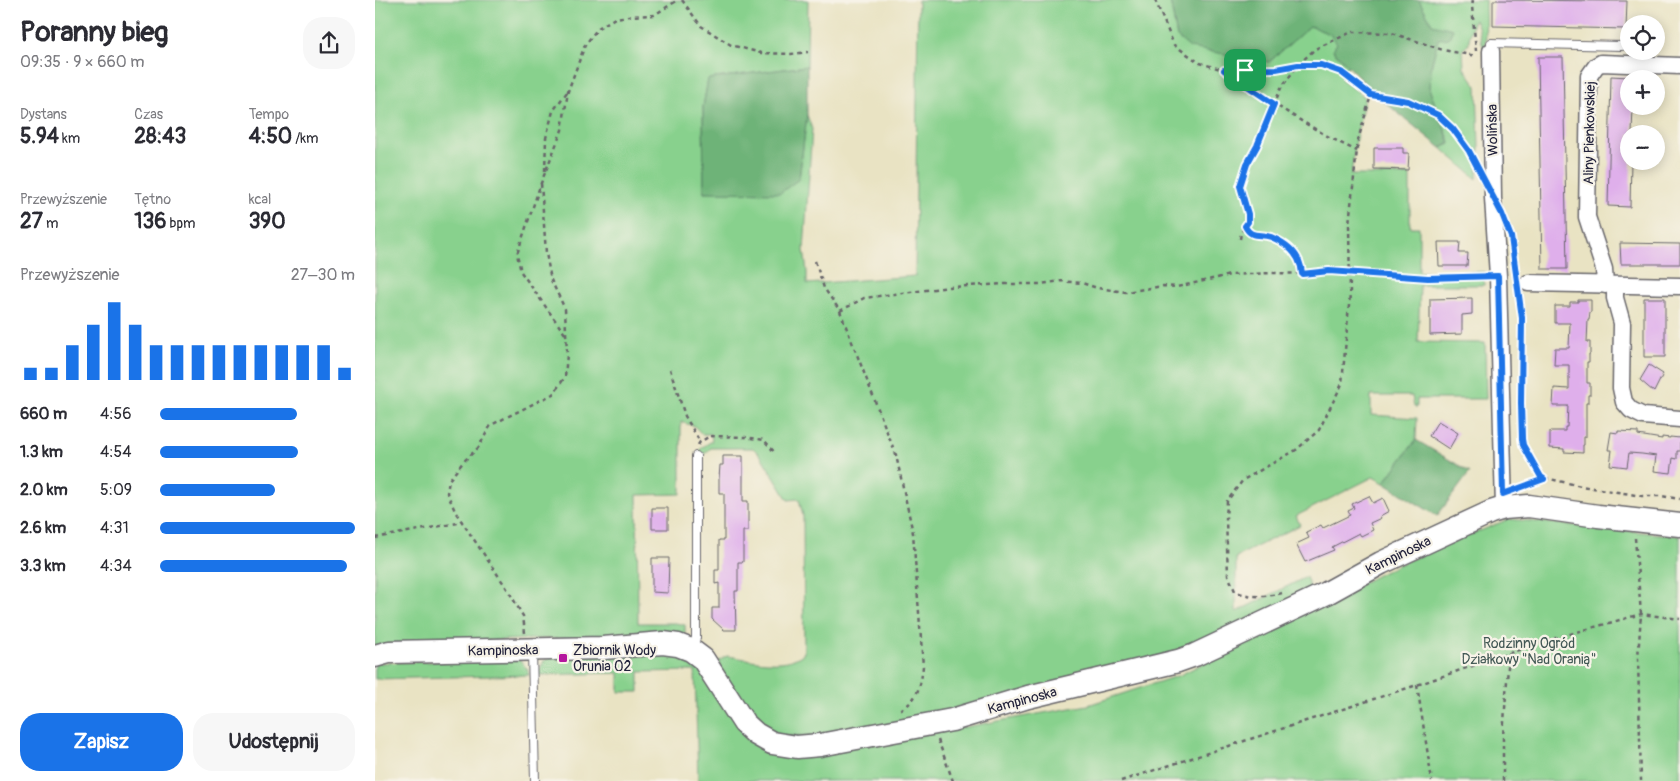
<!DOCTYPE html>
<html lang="pl">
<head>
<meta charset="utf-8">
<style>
  :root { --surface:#fff; --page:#f7f7f7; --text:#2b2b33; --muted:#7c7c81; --accent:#1a73e8 }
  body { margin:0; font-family:Pangolin,sans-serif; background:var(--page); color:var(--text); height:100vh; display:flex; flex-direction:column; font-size:19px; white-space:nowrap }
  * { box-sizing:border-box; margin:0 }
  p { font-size:16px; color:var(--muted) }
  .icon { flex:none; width:28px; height:28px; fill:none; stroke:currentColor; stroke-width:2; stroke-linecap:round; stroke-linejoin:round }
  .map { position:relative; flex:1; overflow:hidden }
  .details { display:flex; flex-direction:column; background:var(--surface); width:375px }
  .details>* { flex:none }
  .controls { position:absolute; left:1245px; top:15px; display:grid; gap:10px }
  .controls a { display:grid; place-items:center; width:45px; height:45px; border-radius:50%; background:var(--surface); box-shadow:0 2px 12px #0003; font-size:25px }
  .pin { position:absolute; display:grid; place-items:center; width:42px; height:42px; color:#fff; margin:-21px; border-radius:10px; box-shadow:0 2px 8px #0006 }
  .round { display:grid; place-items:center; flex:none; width:52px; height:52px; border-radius:20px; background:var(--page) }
  .headline { display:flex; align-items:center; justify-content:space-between; height:85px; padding:0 20px }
  h1 { font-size:28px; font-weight:700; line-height:38px }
  .metrics { display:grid; grid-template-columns:repeat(3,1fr); gap:8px; height:85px; padding:5px 20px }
  .metrics div { display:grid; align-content:center }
  .metrics b { font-size:21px; font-weight:700 }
  .metrics small { font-size:14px; font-weight:400 }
  .metrics p { font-size:14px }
  .chart { height:140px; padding:10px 20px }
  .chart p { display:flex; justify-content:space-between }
  .chart svg { width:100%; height:90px; margin-top:5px; stroke:var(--accent); stroke-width:6 }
  .primary-button { display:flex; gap:10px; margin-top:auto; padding:10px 20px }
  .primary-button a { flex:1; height:58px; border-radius:20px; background:var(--accent); color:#fff; font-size:20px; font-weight:700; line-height:58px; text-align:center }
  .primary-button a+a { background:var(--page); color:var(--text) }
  ul { padding:0 20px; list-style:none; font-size:16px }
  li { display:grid; grid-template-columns:80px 60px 1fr; align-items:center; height:38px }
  li i { height:12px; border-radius:6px; background:var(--accent) }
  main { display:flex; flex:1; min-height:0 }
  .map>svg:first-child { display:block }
  .green { fill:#88d18d; stroke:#557a64 }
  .forest { fill:#6eb378; stroke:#486a5a }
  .building { fill:#dfafeb }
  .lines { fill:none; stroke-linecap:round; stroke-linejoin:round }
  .lane-casing { stroke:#68666b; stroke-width:10 }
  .street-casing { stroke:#68666b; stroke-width:19 }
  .secondary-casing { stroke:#68666b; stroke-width:25 }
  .path { stroke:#68666b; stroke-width:2.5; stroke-dasharray:4 4; stroke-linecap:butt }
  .lane { stroke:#fff; stroke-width:8 }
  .street { stroke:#fff; stroke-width:16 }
  .secondary { stroke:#fff; stroke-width:22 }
  .route-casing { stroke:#fff; stroke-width:10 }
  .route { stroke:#1a73e8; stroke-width:6 }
  .poi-dot { fill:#b5179e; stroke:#f7f3e8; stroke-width:2 }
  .labels { text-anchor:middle; stroke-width:4.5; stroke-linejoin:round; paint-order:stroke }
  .street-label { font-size:14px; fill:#22223b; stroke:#f7f3e8 }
  .park-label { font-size:14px; fill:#415754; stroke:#f7f3e8 }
  .poi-label { font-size:14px; fill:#22223b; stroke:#f7f3e8; text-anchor:start }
</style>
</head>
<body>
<main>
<section class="details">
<div class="headline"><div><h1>Poranny bieg</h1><p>09:35 · 9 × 660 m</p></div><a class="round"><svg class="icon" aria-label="share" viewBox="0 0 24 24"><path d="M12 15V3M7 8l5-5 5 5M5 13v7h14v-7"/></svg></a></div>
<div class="metrics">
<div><p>Dystans</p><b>5.94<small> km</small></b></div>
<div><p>Czas</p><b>28:43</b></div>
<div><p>Tempo</p><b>4:50<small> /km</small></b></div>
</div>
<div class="metrics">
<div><p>Przewyższenie</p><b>27<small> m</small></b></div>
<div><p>Tętno</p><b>136<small> bpm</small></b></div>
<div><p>kcal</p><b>390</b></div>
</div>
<div class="chart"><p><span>Przewyższenie</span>27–30 m</p>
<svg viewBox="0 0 160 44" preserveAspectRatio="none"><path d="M5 44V38M15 44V38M25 44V27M35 44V17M45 44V6M55 44V17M65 44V27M75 44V27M85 44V27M95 44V27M105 44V27M115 44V27M125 44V27M135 44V27M145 44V27M155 44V38"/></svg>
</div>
<ul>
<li><b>660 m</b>4:56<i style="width:70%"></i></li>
<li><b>1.3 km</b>4:54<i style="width:71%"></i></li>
<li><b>2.0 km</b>5:09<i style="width:59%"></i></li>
<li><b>2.6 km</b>4:31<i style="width:100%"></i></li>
<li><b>3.3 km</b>4:34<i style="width:96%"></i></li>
</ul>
<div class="primary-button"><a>Zapisz</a><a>Udostępnij</a></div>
</section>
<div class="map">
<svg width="1305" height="781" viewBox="0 0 1305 781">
  <rect width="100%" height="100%" fill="#f7f3e8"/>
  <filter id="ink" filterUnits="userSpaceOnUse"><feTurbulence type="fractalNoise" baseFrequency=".02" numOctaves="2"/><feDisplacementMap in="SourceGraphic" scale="10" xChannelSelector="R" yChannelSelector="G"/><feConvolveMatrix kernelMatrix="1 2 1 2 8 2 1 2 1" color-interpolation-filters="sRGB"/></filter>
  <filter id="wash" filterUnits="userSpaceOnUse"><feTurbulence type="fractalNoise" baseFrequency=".0096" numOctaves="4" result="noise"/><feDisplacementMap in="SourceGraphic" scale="20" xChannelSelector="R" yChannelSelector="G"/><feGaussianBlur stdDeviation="1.12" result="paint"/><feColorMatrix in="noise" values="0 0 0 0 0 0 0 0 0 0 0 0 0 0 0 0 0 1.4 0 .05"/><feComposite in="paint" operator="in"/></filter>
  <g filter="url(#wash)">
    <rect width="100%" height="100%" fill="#e9e3c3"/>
    <path class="green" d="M0,0h433l-1,66 -99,13 -5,28 1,85 95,-13 8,-64 5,14 -8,121 3,22v12l108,-8 3,-276h252l7,37 92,25 41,-36 20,8 8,9 -5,8 15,14 -7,14 24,18 -8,36 -6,42h59v52h9v45h65v13h-64l-2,57 67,1 1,56h-69v8h-3l-2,-11h-41v19l46,3 -1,22 -32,43 -11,-6 -77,39 4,9 -64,32v55l70,-35 5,13 -133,61 -236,62 -82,17 -70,8 -24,-8 -13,-10 -33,-52 -1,-7 8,-5c23,3 58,14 77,-3l-1,-137 -4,-17 -11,1 -27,-44 -8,-8h-42l-9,8 -3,-4 2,-4 11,-7 -1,-7h-9l-8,-8 -13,-4v72l-44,1 1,128h38l9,2v8l-4,2 -285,8 -21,3z
      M1044,0h66l1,51c-7,-10 -5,-21 -11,-31l-2,2 -5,22 -5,6 1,18 13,18 2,61 -2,32 -36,-31 9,-4 -3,-10 -6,-13 -11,-30 1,-24 7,-28 -6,-15z
      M1134,519l171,17v245h-982l-3,-110 -56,1v20h-20v-19l-82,2 7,-14 7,-5 106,-7 33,7 59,80 177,-2 162,-29 92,-30 220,-111z
      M145,660l8,10 1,5 -154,4v-16z"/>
    <path class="forest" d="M795,0h249l13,24 21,5 -4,9 -11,1 -7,28 -1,24 20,52 -9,5 -65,-53 -43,-45 4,-7 -7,-9 -20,-8 -41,36 -79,-14 -13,-11z
      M432,66v49l-8,64 -19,14 -76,-1 -1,-85 5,-28z
      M1041,440l54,32 -33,44 -53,-33z"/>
    <g id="blocks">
      <path class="building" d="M1118,0l134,1 -1,28 -133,-3z
        M1163,57h25l4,212h-25z
        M1236,76l18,1v29h4l-1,28h-3v27h2l-1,46 -22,-1z
        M999,148h29v5h6l-1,17 -34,-1z
        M1063,242h22l-1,11h9l-1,13h-28z
        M1245,243l60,1v20h-59z
        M1097,298v16l-10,1v19l-32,1v-36z
        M1269,298h21v59h-21z
        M1203,300h13v12h-1l-1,8h-1l-1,22h3v12h-1v8h-2v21h3v12h-2v8h-2v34h-2v8h-1v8l-19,-1v-3l-14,-1v-17h15v-4h2l1,-21h-15l1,-18 15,1v-24h-15l1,-17h14l1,-25h-15v-17h15v-4h8z
        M1274,365l14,9 -9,18 -14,-12z
        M1063,421l20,12 -9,16 -20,-13z
        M1243,431l20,1v3l24,4v-2l8,1v-1l10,1v13h-3v8l-4,-1 -2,15 -17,-2 2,-15 -14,-2 -13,-1 -2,14 -17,-2 2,-15h-4l3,-18 7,1z
        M348,456h20v45h5v30h-5v31h-5v29h-3l1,39h-12l-12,-11v-11h7v-25l-4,1v-14h4v-30h5v-47h-5v-14l1,-14h3z
        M994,496l4,7 10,-5 6,13 -9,5 1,2 -11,5 3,7 -12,6 -2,-3 -27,14 2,3 -29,12 -9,-18 13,-6 -3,-6 15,-7 2,3 27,-13 -2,-4 6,-3 -2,-4z
        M277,508h16v21h-16z
        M277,558h17l-1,35 -16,-1z"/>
    </g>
  </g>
  <g filter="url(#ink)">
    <use href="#blocks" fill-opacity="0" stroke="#68666b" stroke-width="1"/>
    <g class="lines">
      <g class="lane-casing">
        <path id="lane" d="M1116,51v-8l131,3
          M317,648l4,-10v-182
          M157,651l3,130"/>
      </g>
      <g class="street-casing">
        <path id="street" d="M1116,51l2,147 5,78 6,232
          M1153,283l152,3
          M1230,285l-1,-16 -17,-52 2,-141 7,-10 5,-3 79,3
          M1240,285v13l7,25 -1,65 3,14 7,8 12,6 37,3"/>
      </g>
      <g class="secondary-casing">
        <path id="secondary" d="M0,656l14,-4 214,-4 60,-5 15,2 13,5 12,9 41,64 12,11 16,9 25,4 23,-2 132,-25 76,-23 150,-36 17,-6 132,-62 54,-30 110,-51 13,-4 25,-2 69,10 82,9"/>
      </g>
      <path class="path" d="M307,0l19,26 30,19 30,8 30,1 17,-2
        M780,0l19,45 26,18 24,7 52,-1 22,-4h23l20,7 30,23 37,6 30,14 15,14 16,22 8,16
        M1098,0l-1,6 4,45
        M850,71c43,29 85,58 132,80
        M170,171l1,-33 7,-27 14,-19
        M870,226l5,8c7,2 14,1 20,3 17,6 31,19 32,37
        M865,239l1,-6 8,-14 -9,-33 7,-22 10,-18 24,-58 17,-23 17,-16 37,-17 40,1 51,17 33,6
        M1137,247l5,27
        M440,261l9,27 16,23 56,144 17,78 10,133c-2,20 -6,37 -26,45
        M1144,294l3,24 -1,85 1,36 1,6 18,32 40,9 61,10h19l19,3
        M465,311l24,-13 85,-11 57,-3h35l20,-3 21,2 15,5 29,4 37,-6 14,1 53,-12 42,-2 38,1 19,-3 99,7 57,-1
        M190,334l-44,-62 -4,-18 24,-71 21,-53 6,-39 17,-46 13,-17 17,-10 14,-2 25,-1 24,-15
        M295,369l15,47 15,26
        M323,445l2,-3 10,-6 35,1 19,3 12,14
        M1147,488l22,-9
        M0,538l88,-16
        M1260,538l6,76 -3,44 3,123
        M907,593c-16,4 -32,5 -47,-2l-7,-16 -2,-56 1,-18 16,-21 53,-30 23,-20 23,-46 8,-90 -1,-70 9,-84 13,-45
        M150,633l-2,-17 -15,-26 -52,-77 -9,-20 2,-13 15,-19 14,-13 13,-23 62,-31 12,-17 2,-23 -2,-45 -14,-29 -5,-27 -5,-70
        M1042,685l15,96
        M563,740l15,41
        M746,781l296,-96 128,-44 96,-27 39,5
        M1128,781v-45l6,-83"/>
      <use href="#lane" class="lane"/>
      <use href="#street" class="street"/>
      <use href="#secondary" class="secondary"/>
    </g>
  </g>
  <g class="lines" filter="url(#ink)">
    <g class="route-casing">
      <path id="route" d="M923,65h23l20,7 30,23 37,6 30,14 15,14 16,22 33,63 9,23 11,81 -1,85 1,36 1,6 18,32 3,2 -41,15 -5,-218 -70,2 -99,-7 -27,3c-1,-18 -14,-30 -31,-37 -11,-4 -20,2 -26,-11l3,-4v-8l-8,-28 7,-22 10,-18 17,-42 -50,-34 52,-1z"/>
    </g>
    <use href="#route" class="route"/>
  </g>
  <rect class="poi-dot" x="183" y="653" width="10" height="10" rx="2.5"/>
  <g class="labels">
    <g class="street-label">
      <text transform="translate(1117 130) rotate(-91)" y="5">Wolińska</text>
      <text transform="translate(1214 133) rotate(-89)" y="5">Aliny Pienkowskiej</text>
      <text transform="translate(1023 555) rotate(-26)" y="5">Kampinoska</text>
      <text transform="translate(128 650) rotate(-1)" y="5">Kampinoska</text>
      <text transform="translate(647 700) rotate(-15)" y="5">Kampinoska</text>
    </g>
    <g class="park-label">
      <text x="1154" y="648">Rodzinny Ogród<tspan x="1154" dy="16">Działkowy "Nad Oranią"</tspan></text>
    </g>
    <g class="poi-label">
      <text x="198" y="655">Zbiornik Wody<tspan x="198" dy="16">Orunia 02</tspan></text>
    </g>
  </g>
</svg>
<div class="controls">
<a><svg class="icon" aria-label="locate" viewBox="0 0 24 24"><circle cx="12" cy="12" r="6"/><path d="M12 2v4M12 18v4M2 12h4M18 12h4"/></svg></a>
<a>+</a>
<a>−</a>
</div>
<div class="pin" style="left:870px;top:70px;background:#1e9e55"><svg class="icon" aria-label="arrive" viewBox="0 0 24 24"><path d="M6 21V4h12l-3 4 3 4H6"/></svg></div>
</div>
</main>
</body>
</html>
